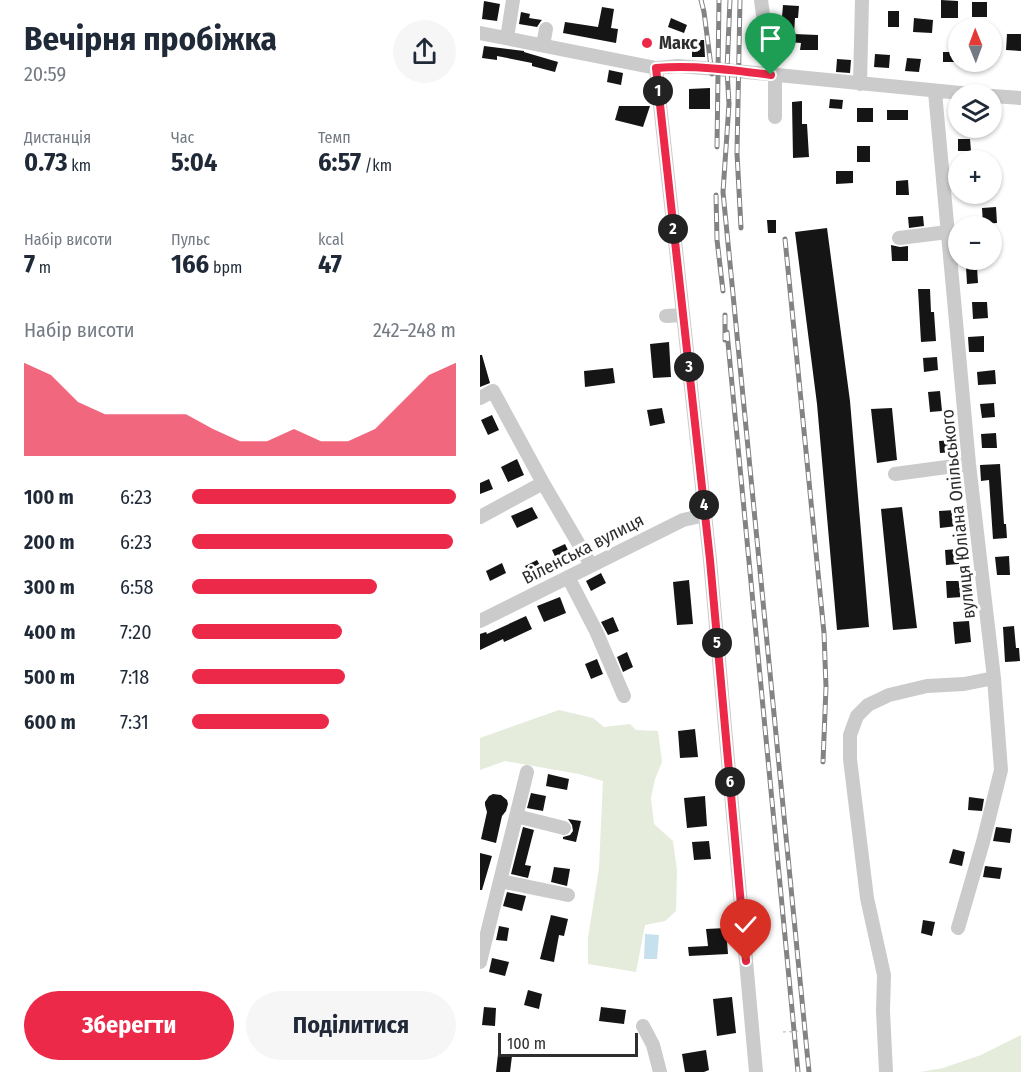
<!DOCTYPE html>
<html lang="uk">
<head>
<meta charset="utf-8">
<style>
  :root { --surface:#fff; --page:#f6f6f7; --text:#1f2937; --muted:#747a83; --accent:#ec2948 }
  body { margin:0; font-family:"Fira Sans Condensed",sans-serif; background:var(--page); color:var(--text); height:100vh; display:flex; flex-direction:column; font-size:22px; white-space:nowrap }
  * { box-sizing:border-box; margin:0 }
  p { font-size:20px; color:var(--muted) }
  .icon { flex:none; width:33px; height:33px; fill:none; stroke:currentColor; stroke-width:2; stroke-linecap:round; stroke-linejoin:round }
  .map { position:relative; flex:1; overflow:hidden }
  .sheet { display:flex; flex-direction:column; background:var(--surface); width:480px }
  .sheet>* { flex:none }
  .needle { width:39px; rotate:359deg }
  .controls { position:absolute; left:468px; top:18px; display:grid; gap:12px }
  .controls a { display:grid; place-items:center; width:54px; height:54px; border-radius:50%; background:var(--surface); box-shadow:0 2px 4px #0004; font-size:30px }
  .scale { position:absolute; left:18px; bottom:15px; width:140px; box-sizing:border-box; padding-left:6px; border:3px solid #2e2e2e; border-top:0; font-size:16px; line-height:21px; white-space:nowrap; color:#2e2e2e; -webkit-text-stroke:4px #fff; paint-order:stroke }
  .pin { position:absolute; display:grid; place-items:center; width:51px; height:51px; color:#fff; margin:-62px -26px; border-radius:50% 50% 50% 0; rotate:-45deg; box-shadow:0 0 6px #0007 }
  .pin .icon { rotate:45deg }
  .km { position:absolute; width:30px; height:30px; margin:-15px; border-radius:50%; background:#222; color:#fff; font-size:16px; line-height:30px; text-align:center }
  .round { display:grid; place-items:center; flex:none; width:63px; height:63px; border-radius:32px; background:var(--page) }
  .head { display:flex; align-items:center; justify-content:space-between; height:102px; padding:0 24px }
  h1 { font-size:33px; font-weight:700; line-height:45px }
  .figures { display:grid; grid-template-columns:repeat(3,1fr); gap:9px; height:102px; padding:6px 24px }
  .figures div { display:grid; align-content:center }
  .figures b { font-size:26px; font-weight:700 }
  .figures small { font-size:16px; font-weight:400 }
  .figures p { font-size:16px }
  .chart { height:168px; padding:12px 24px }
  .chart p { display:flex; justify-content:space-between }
  .chart svg { width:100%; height:108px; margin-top:6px; fill:var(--accent); opacity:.7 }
  .button { display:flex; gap:12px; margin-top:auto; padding:12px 24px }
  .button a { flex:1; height:69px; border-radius:36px; background:var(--accent); color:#fff; font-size:24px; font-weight:700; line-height:69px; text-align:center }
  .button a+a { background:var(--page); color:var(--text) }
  ul { padding:0 24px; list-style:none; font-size:20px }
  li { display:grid; grid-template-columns:96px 72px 1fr; align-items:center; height:45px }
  li i { height:15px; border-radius:8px; background:var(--accent) }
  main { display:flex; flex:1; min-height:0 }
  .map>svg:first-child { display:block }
  .green { fill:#e5ecdb }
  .water { fill:#c6e1ed }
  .building { fill:#151515 }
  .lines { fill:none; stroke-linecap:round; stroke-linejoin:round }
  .path { stroke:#cbcbcb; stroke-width:1.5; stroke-dasharray:3 3; stroke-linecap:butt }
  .minor { stroke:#cbcbcb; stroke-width:14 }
  .rail-casing { stroke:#838383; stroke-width:5 }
  .rail { stroke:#fff; stroke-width:3; stroke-dasharray:9; stroke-linecap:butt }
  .route-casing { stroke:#fff; stroke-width:12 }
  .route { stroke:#ec2948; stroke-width:8 }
  .poi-dot { fill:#ec2948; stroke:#fff; stroke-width:2 }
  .labels { text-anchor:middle; stroke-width:6; stroke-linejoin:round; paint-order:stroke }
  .poi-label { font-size:18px; font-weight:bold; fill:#2e2e2e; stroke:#fff; text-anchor:start }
  .street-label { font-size:18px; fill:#2e2e2e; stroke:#fff }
</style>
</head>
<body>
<main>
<section class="sheet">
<div class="head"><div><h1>Вечірня пробіжка</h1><p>20:59</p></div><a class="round"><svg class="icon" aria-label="share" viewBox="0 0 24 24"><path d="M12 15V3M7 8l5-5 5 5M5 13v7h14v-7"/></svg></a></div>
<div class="figures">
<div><p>Дистанція</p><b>0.73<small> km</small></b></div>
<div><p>Час</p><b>5:04</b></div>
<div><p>Темп</p><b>6:57<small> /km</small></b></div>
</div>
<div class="figures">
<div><p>Набір висоти</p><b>7<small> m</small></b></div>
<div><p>Пульс</p><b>166<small> bpm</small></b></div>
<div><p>kcal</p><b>47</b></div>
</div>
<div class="chart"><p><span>Набір висоти</span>242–248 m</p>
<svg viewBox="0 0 160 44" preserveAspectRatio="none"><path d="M0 44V6L10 11L20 22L30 27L40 27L50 27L60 27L70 33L80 38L90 38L100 33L110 38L120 38L130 33L140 22L150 11L160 6V44z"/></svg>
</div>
<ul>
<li><b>100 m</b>6:23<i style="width:100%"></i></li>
<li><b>200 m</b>6:23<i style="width:99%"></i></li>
<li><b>300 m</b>6:58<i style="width:70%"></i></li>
<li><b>400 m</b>7:20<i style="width:57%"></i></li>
<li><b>500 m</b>7:18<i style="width:58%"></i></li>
<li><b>600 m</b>7:31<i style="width:52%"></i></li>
</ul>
<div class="button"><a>Зберегти</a><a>Поділитися</a></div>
</section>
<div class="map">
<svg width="541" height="1072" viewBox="0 0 541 1072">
  <rect width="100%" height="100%" fill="#fff"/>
  <path class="green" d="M79,710l34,8 11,9 26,-3 6,6 22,1 4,31 -7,17 -4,19 3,26 19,17 4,29 -1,41 -11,10 -20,4 -9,47 -48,-8v-26l11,-70 4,-87 -24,-7 -74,-13 -25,9v-32z
    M541,1035v37h-101l23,-4 38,-13z"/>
  <path class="water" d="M165,934l14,1 -2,24h-13z"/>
  <path class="building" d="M461,0l17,1v17h-17z
    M4,1l16,3 -3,17 -15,-2z
    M492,2h15v15h-15z
    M303,5l16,1 -1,12h-3l-1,16 24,1v15h-18l1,-7 -25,-2 1,-13 4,1z
    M122,7l12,2 -3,19 7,1 -2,14 -53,-10 2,-11 33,5z
    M408,11h11v16h-11z
    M41,12l9,2 -1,4 13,2 -1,1 -4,6 -18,-3z
    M191,18l16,7 -3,8 -16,-6z
    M434,18l19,2 -1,13 -19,-1z
    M527,34h14v17l-15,-1z
    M212,40h12l1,17h-13z
    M4,46l40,5v1l34,10 -3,10 -23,-6v-3l-35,-7v4l-15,-2z
    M463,52h14v10h-14z
    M395,54l15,1 -1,13 -15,-1z
    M427,58l14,1 -2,13 -14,-1z
    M357,59l14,1 -1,13 -14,-1z
    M129,70l14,3 -2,12 -14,-3z
    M230,88v21h-21v-20z
    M350,99l13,1 -1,9 -13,-1z
    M322,101v23h5l2,33 -16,1 -1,-56z
    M139,106h31l-7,21 -28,-7z
    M377,108h16v14h-16z
    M407,110h21v10h-21z
    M478,139h12l1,12h-13z
    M377,146h13v16h-13z
    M356,171h17v12l-17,1z
    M428,180l1,15h-13v-14z
    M516,207l1,16 -14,1 -1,-16z
    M443,216l1,10 -15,2 -1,-11z
    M287,220h9v13h-8z
    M347,228l23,173 19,226 -32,3 -20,-226 -22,-172z
    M411,245l9,2 8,-1v15h-16z
    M486,267h11l1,16 -11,1z
    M438,289h12l1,23h3l2,29 -15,1z
    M492,302h15l1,16 -15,1z
    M504,336v16h-15l-1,-15z
    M189,342l2,35 -18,1 -3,-34z
    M0,355h2l8,28 -10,4z
    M457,357l1,13 -14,2 -1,-14z
    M133,368l2,15 -30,4 -1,-16z
    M515,370l1,14 -18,1 -1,-13z
    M460,391l2,20 -12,1 -2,-20z
    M514,403l1,14 -13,1 -2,-14z
    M182,408l3,15 -15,3 -3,-16z
    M412,408l5,52 -20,3 -6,-54z
    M12,415l7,15 -11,5 -7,-15z
    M516,433l1,15h-15l-1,-14z
    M472,440l1,12 -13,1 -1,-12z
    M37,459l7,16 -16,7 -7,-15z
    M520,464l4,60h2l1,14 -14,1 -4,-59 -8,1 -1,-16z
    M9,479l4,10 -13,5v-11z
    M52,507l6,11 -21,10 -6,-12z
    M422,507l15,121 -24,2 -12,-121z
    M475,510l2,16 -17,2 -1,-17z
    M85,544l6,12 -13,7 -6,-13z
    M478,549l1,15 -13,1 -1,-15z
    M529,556l1,19h-13l-2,-18z
    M57,560l7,13 -12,6 -7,-13z
    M22,563l4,10 -16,8 -4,-10z
    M121,573l5,10 -15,8 -5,-10z
    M209,580l4,44 -16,1 -4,-43z
    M466,581h16l1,16 -16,1z
    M80,597l6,16 -22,9 -7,-16z
    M46,616l6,13 -28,13 -1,-3 -23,11v-16l6,-2 1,2z
    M133,617l6,14 -11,4 -7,-13z
    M489,621l2,21 -16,2 -2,-22z
    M534,626l2,22h3l1,13 -15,1 -2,-35z
    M147,652l6,15 -10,5 -6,-15z
    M117,659l6,15 -12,5 -6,-15z
    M215,729l3,28 -18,1 -2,-27z
    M68,774l21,5 -2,11 -21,-4z
    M51,793l15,3 -3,15 -16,-3z
    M13,794l8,1 6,5 1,4 -2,7 -4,5 -6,27 -15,-4 6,-27 -2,-7v-3l4,-6z
    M225,796l2,30 -20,2 -3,-30z
    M489,797l15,2 -2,12 -14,-1z
    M88,819l13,2 -5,21 -13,-3v-2l7,-2 3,-4 -1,-6z
    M43,827l11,3 -9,35 6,1 -3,12 -17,-4z
    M516,827l16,2 -2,14 -17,-2z
    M229,841l2,18 -17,1 -2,-18z
    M473,849l12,3 -3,14 -13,-3z
    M0,853l12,3 -10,34h-2z
    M505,866l17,2 -2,11 -17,-2z
    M74,867l16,2 -3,17 -16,-4z
    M27,892l19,4 -4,15 -19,-5z
    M71,915l17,4 -4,17 -5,-1 -5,27 -14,-3z
    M443,920l12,2 -3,14 -11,-3z
    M19,926l10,2 -2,13 -11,-1z
    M246,928l2,26 -39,2 -1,-9 20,-1 -2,-17z
    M12,958l17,4 -4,14 -16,-4z
    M48,990l14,4 -3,15 -15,-4z
    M252,997l4,36 -19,3 -4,-37z
    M4,1007l12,1 -1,18 -13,-1z
    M121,1007l25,3 -2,14 -25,-3z
    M226,1050l3,20 -5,2h-19l-3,-18z
    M18,1054l14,2 -2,16h-14z"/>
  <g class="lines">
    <path class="path" d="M303,1032l17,-1"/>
    <path class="minor" d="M281,0l10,75
      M0,33l176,35 22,-2 37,3 256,25
      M27,38l6,-38
      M63,45l3,-16
      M176,68l54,492 46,512
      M295,75v42
      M380,84l2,-84
      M455,92l34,372 25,214 7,92 -18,72 -25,86
      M512,96l29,2
      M419,238l49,-6
      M186,316l17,-1
      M0,398l13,-7 50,92 -63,34
      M415,474l74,-10
      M63,483l48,82
      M88,577l28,54 28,65
      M0,621l203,-101 22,-5
      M36,816l48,12
      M20,881l68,14
      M0,962l47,-190
      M163,1026l10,19 7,27
      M406,1072l-3,-61 1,-36 -17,-77 -17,-139v-24l7,-19 11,-11 21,-10 38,-9 37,-2 30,-6"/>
    <g class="rail-casing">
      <path id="rail" d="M221,0l3,12 8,62
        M250,0l-3,70 2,34 -6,88 86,880
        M260,0l-3,153 4,75
        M237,147l2,-147
        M236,195l1,45 6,51
        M305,239l39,394 2,54 -3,75
        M245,315v25
        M247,332l71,740"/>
    </g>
    <use href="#rail" class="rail"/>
  </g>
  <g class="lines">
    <g class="route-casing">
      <path id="route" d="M266,961l-36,-401 -54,-492c38,-3 77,2 115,7"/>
    </g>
    <use href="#route" class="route"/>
  </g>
  <circle class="poi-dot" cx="167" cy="43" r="6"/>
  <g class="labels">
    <g class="poi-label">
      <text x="179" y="49">Макс</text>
    </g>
    <g class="street-label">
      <text transform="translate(478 514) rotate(-96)" y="6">вулиця Юліана Опільського</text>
      <text transform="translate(103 549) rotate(-27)" y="6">Віленська вулиця</text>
    </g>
  </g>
</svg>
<div class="controls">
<a><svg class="needle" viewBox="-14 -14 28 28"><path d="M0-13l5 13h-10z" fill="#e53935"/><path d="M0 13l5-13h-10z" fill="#747a83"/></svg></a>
<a><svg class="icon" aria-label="layers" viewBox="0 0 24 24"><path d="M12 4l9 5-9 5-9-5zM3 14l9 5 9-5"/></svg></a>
<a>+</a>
<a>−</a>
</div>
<div class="scale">100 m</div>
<div class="pin" style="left:291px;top:75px;background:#1e9e55"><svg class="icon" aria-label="arrive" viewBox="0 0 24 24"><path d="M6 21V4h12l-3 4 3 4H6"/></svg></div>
<div class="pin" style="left:266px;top:961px;background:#d93025"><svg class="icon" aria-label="check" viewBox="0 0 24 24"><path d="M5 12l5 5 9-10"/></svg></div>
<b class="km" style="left:178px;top:91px">1</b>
<b class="km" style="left:193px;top:229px">2</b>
<b class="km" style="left:209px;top:367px">3</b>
<b class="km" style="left:224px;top:505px">4</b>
<b class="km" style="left:237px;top:643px">5</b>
<b class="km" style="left:250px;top:782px">6</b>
</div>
</main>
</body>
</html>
